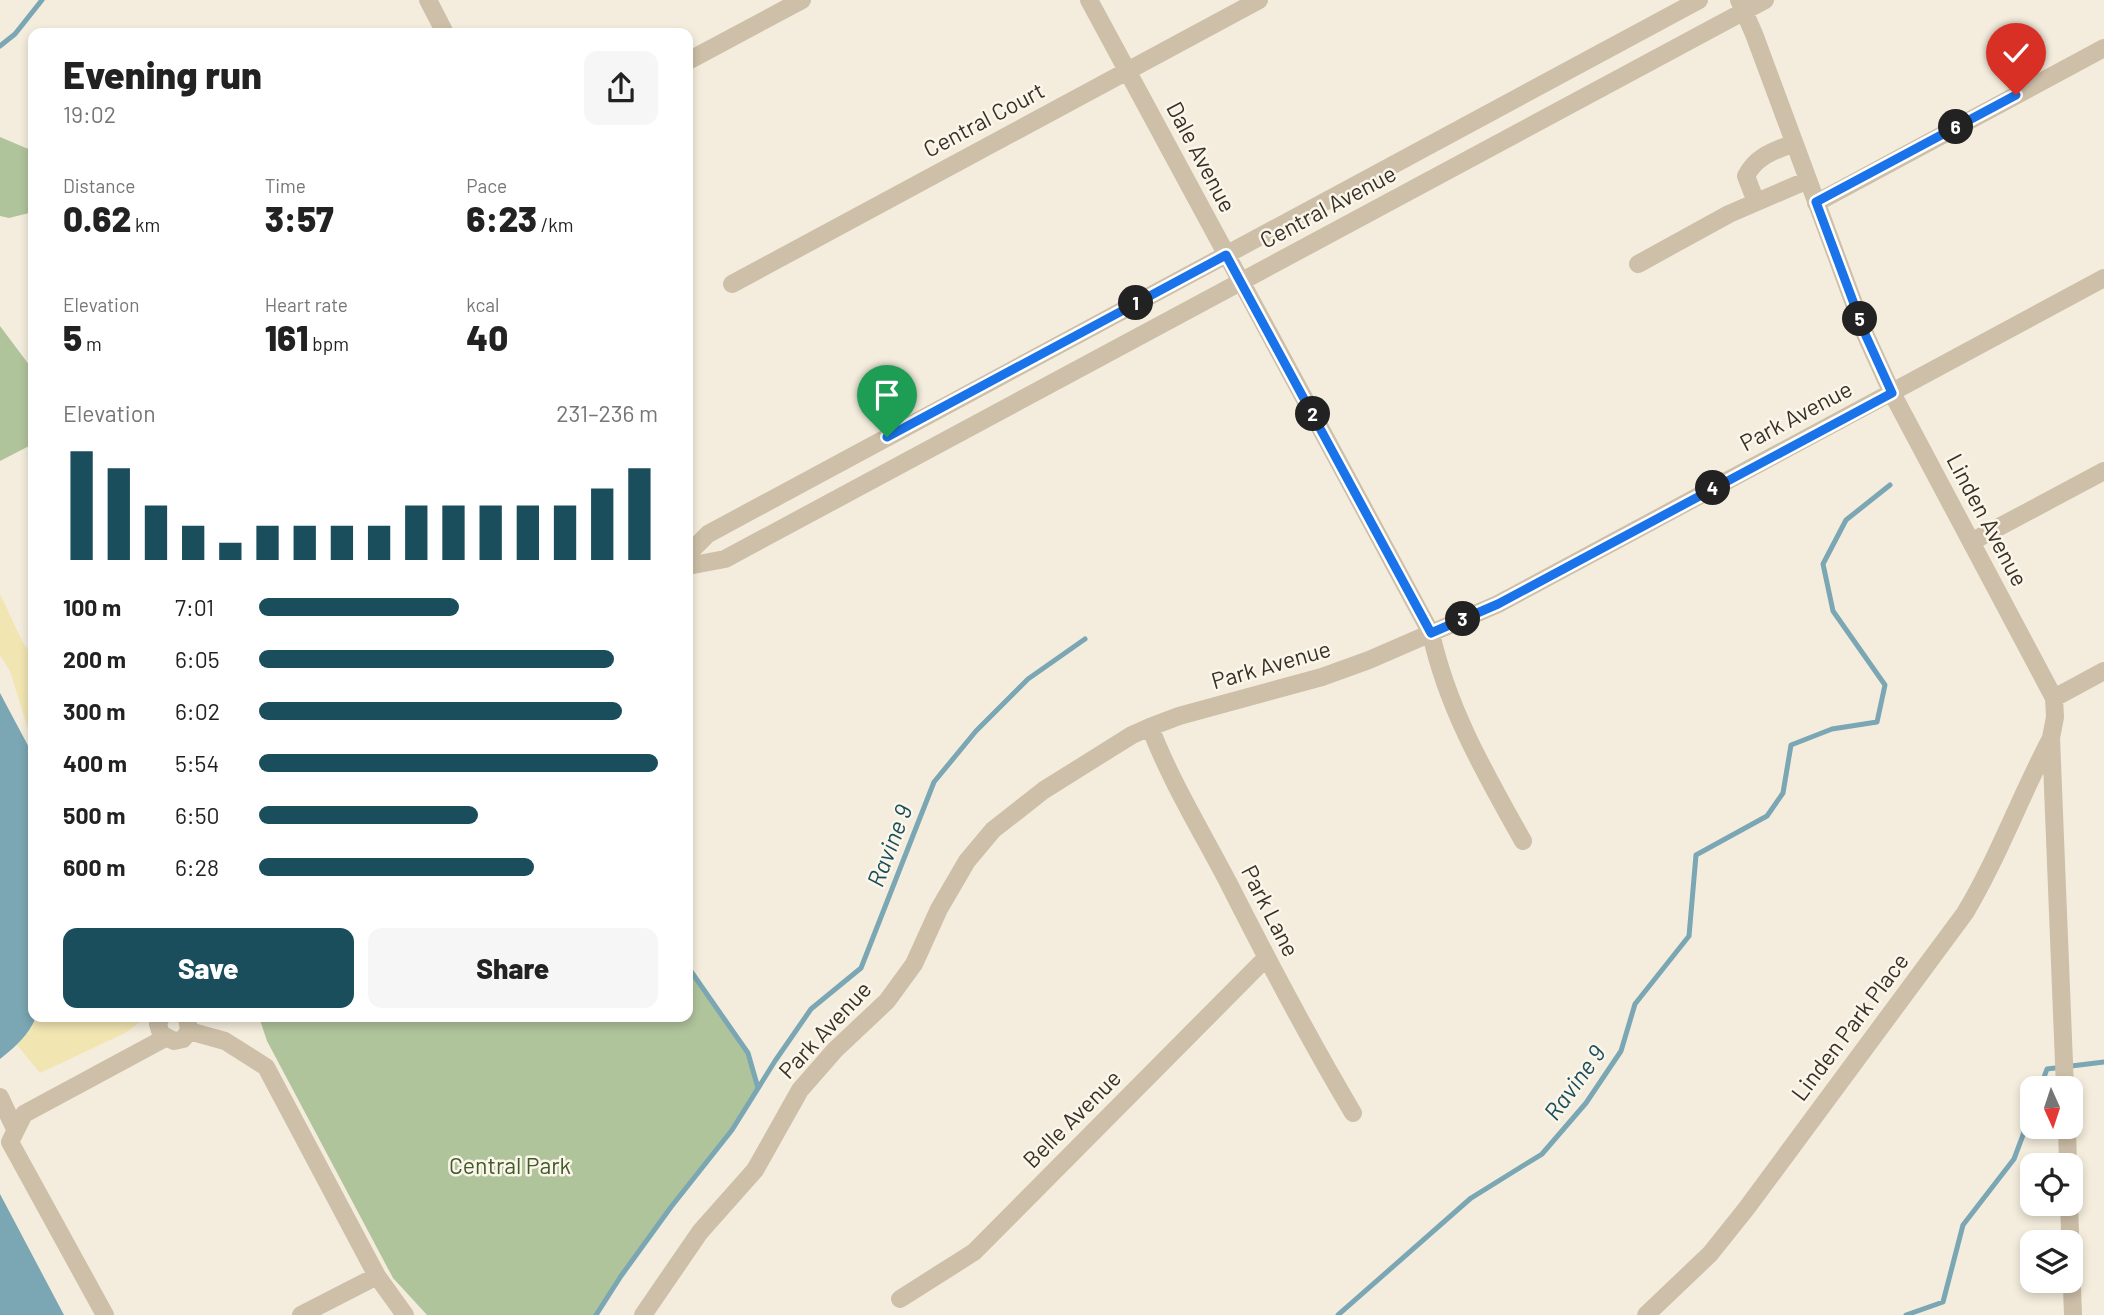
<!DOCTYPE html>
<html lang="en">
<head>
<meta charset="utf-8">
<style>
  :root { --surface:#fff; --page:#f6f6f6; --text:#222; --muted:#767676; --accent:#1b4e5d }
  body { margin:0; font-family:Barlow,sans-serif; background:var(--page); color:var(--text); height:100vh; display:flex; flex-direction:column; font-size:26px; white-space:nowrap }
  * { box-sizing:border-box; margin:0 }
  p { font-size:23px; color:var(--muted) }
  .icon { flex:none; width:38px; height:38px; fill:none; stroke:currentColor; stroke-width:2; stroke-linecap:round; stroke-linejoin:round }
  .map { position:relative; flex:1; overflow:hidden }
  .side { position:absolute; left:28px; top:28px; width:665px; height:994px; display:flex; flex-direction:column; background:var(--surface); border-radius:14px; box-shadow:0 4px 10px #0003 }
  .side>* { flex:none }
  .needle { width:46px; rotate:177deg }
  .buttons { position:absolute; left:2020px; top:1076px; display:grid; gap:14px }
  .buttons a { display:grid; place-items:center; width:63px; height:63px; border-radius:14px; background:var(--surface); box-shadow:0 4px 10px #0003; font-size:35px }
  .pin { position:absolute; display:grid; place-items:center; width:60px; height:60px; color:#fff; margin:-72px -30px; border-radius:50% 50% 50% 0; rotate:-45deg; box-shadow:0 0 7px #0007 }
  .pin .icon { rotate:45deg }
  .km { position:absolute; width:35px; height:35px; margin:-18px; border-radius:50%; background:#222; color:#fff; font-size:19px; line-height:35px; text-align:center }
  .round { display:grid; place-items:center; flex:none; width:74px; height:74px; border-radius:14px; background:var(--page) }
  .overview { display:flex; align-items:center; justify-content:space-between; height:119px; padding:0 35px }
  h1 { font-size:38px; font-weight:800; line-height:52px }
  .figures { display:grid; grid-template-columns:repeat(3,1fr); gap:10px; height:119px; padding:7px 35px }
  .figures div { display:grid; align-content:center }
  .figures b { font-size:35px; font-weight:800 }
  .figures small { font-size:19px; font-weight:400 }
  .figures p { font-size:19px }
  .chart { height:196px; padding:14px 35px }
  .chart p { display:flex; justify-content:space-between }
  .chart svg { width:100%; height:126px; margin-top:7px; stroke:var(--accent); stroke-width:6 }
  .action { display:flex; gap:14px; margin-top:auto; padding:14px 35px }
  .action a { flex:1; height:80px; border-radius:14px; background:var(--accent); color:#fff; font-size:28px; font-weight:800; line-height:80px; text-align:center }
  .action a+a { background:var(--page); color:var(--text) }
  ul { padding:0 35px; list-style:none; font-size:23px }
  li { display:grid; grid-template-columns:112px 84px 1fr; align-items:center; height:52px }
  li i { height:18px; border-radius:9px; background:var(--accent) }
  .map>svg:first-child { display:block }
  .green { fill:#b0c49c }
  .sand { fill:#f1e5b2 }
  .water { fill:#7aa7b3 }
  .lines { fill:none; stroke-linecap:round; stroke-linejoin:round }
  .stream { stroke:#7aa7b3; stroke-width:5 }
  .minor { stroke:#cdbfa8; stroke-width:18 }
  .route-casing { stroke:#fff; stroke-width:14 }
  .route { stroke:#1a73e8; stroke-width:9 }
  .labels { text-anchor:middle; stroke-width:5; stroke-linejoin:round; paint-order:stroke }
  .street-label { font-size:23px; fill:#393028; stroke:#fbf6ea }
  .park-label { font-size:23px; fill:#41592b; stroke:#fbf6ea }
  .water-label { font-size:24px; font-style:italic; fill:#1b4e5d; stroke:#fbf6ea }
</style>
</head>
<body>
<div class="map">
<svg width="2104" height="1315" viewBox="0 0 2104 1315">
  <rect width="100%" height="100%" fill="#f4eddd"/>
  <path class="green" d="M0,137l33,14v61l-24,6 -9,-2z
    M0,326l33,44v74l-33,17z
    M688,967l60,86 10,35c-26,43 -54,78 -85,117 -28,36 -53,72 -77,110h-169l-34,-37 -126,-237 -8,-24h429z"/>
  <path class="sand" d="M0,594l23,49 10,15v87l-23,-74 -10,-16z
    M36,1017h111l-22,16 -85,40 -23,-28 14,-17z"/>
  <path class="water" d="M0,693l33,62v262h3c-7,18 -21,30 -36,42z
    M0,1194l64,121h-64z"/>
  <g class="lines">
    <path class="stream" d="M0,46l15,-12 27,-34
      M688,967l60,86 10,35
      M2040,1088l7,-19 57,-7
      M596,1315l25,-39 50,-69 61,-77 43,-69 36,-52 50,-41 73,-186 42,-51 52,-52 57,-40
      M1338,1315l133,-117 71,-44 44,-51 35,-52 14,-47 54,-68 7,-81 71,-39 16,-23 8,-48 41,-16 45,-7 8,-37 -52,-74 -10,-47 23,-44 44,-35
      M1906,1315l37,-13 20,-77 51,-66 18,-48"/>
    <path class="minor" d="M428,0l17,33
      M1089,0l342,633c16,75 55,142 92,208
      M1739,0l15,34 112,302 26,57 162,305 1,19 -4,21 14,350
      M688,61l114,-61
      M1756,202l-10,-26c10,-20 28,-25 48,-33
      M1816,203l288,-155
      M1638,264l91,-50 79,-34
      M732,284l527,-284
      M1971,542l133,-71
      M688,554l20,-20 991,-534
      M688,566l37,-7 1040,-559
      M2054,698l50,-27
      M1150,727c21,55 52,105 79,157 39,77 80,155 124,229
      M161,1017l-3,7 3,10 13,7 9,-2 6,-8 -2,-14
      M189,1031l36,10 41,26 111,209 28,39
      M0,1097l15,32
      M2067,1127l1,39
      M2069,1204l4,111
      M900,1299l74,-47 291,-293
      M105,1315l-95,-173 14,-28 141,-76
      M301,1315l76,-39
      M643,1315l57,-83 55,-62 45,-80 35,-40 52,-49 27,-37 25,-55 28,-48 26,-31 51,-40 88,-55 18,-8 29,-11 143,-39 47,-17 129,-56 606,-326
      M1646,1315l64,-61 36,-45 219,-296c33,-55 55,-116 85,-173"/>
  </g>
  <g class="lines">
    <g class="route-casing">
      <path id="route" d="M887,437l339,-182 205,378 67,-29 394,-211 -26,-57 -50,-134 200,-107"/>
    </g>
    <use href="#route" class="route"/>
  </g>
  <g class="labels">
    <g class="street-label">
      <text transform="translate(984 120) rotate(-28)" y="8">Central Court</text>
      <text transform="translate(1201 157) rotate(62)" y="8">Dale Avenue</text>
      <text transform="translate(1328 207) rotate(-28)" y="8">Central Avenue</text>
      <text transform="translate(1796 416) rotate(-28)" y="8">Park Avenue</text>
      <text transform="translate(1987 520) rotate(62)" y="8">Linden Avenue</text>
      <text transform="translate(1271 665) rotate(-16)" y="8">Park Avenue</text>
      <text transform="translate(1270 911) rotate(63)" y="8">Park Lane</text>
      <text transform="translate(1850 1027) rotate(-53)" y="8">Linden Park Place</text>
      <text transform="translate(825 1030) rotate(-47)" y="8">Park Avenue</text>
      <text transform="translate(1072 1119) rotate(-45)" y="8">Belle Avenue</text>
    </g>
    <g class="park-label">
      <text x="510" y="1174">Central Park</text>
    </g>
    <g class="water-label">
      <text transform="translate(890 846) rotate(-69)" y="8">Ravine 9</text>
      <text transform="translate(1575 1083) rotate(-54)" y="8">Ravine 9</text>
    </g>
  </g>
</svg>
<div class="buttons">
<a><svg class="needle" viewBox="-14 -14 28 28"><path d="M0-13l5 13h-10z" fill="#e53935"/><path d="M0 13l5-13h-10z" fill="#767676"/></svg></a>
<a><svg class="icon" aria-label="locate" viewBox="0 0 24 24"><circle cx="12" cy="12" r="6"/><path d="M12 2v4M12 18v4M2 12h4M18 12h4"/></svg></a>
<a><svg class="icon" aria-label="layers" viewBox="0 0 24 24"><path d="M12 4l9 5-9 5-9-5zM3 14l9 5 9-5"/></svg></a>
</div>
<div class="pin" style="left:887px;top:437px;background:#1e9e55"><svg class="icon" aria-label="arrive" viewBox="0 0 24 24"><path d="M6 21V4h12l-3 4 3 4H6"/></svg></div>
<div class="pin" style="left:2016px;top:95px;background:#d93025"><svg class="icon" aria-label="check" viewBox="0 0 24 24"><path d="M5 12l5 5 9-10"/></svg></div>
<b class="km" style="left:1136px;top:303px">1</b>
<b class="km" style="left:1313px;top:414px">2</b>
<b class="km" style="left:1463px;top:619px">3</b>
<b class="km" style="left:1713px;top:488px">4</b>
<b class="km" style="left:1860px;top:319px">5</b>
<b class="km" style="left:1956px;top:127px">6</b>
<section class="side">
<div class="overview"><div><h1>Evening run</h1><p>19:02</p></div><a class="round"><svg class="icon" aria-label="share" viewBox="0 0 24 24"><path d="M12 15V3M7 8l5-5 5 5M5 13v7h14v-7"/></svg></a></div>
<div class="figures">
<div><p>Distance</p><b>0.62<small> km</small></b></div>
<div><p>Time</p><b>3:57</b></div>
<div><p>Pace</p><b>6:23<small> /km</small></b></div>
</div>
<div class="figures">
<div><p>Elevation</p><b>5<small> m</small></b></div>
<div><p>Heart rate</p><b>161<small> bpm</small></b></div>
<div><p>kcal</p><b>40</b></div>
</div>
<div class="chart"><p><span>Elevation</span>231–236 m</p>
<svg viewBox="0 0 160 44" preserveAspectRatio="none"><path d="M5 44V6M15 44V12M25 44V25M35 44V32M45 44V38M55 44V32M65 44V32M75 44V32M85 44V32M95 44V25M105 44V25M115 44V25M125 44V25M135 44V25M145 44V19M155 44V12"/></svg>
</div>
<ul>
<li><b>100 m</b>7:01<i style="width:50%"></i></li>
<li><b>200 m</b>6:05<i style="width:89%"></i></li>
<li><b>300 m</b>6:02<i style="width:91%"></i></li>
<li><b>400 m</b>5:54<i style="width:100%"></i></li>
<li><b>500 m</b>6:50<i style="width:55%"></i></li>
<li><b>600 m</b>6:28<i style="width:69%"></i></li>
</ul>
<div class="action"><a>Save</a><a>Share</a></div>
</section>
</div>
</body>
</html>
